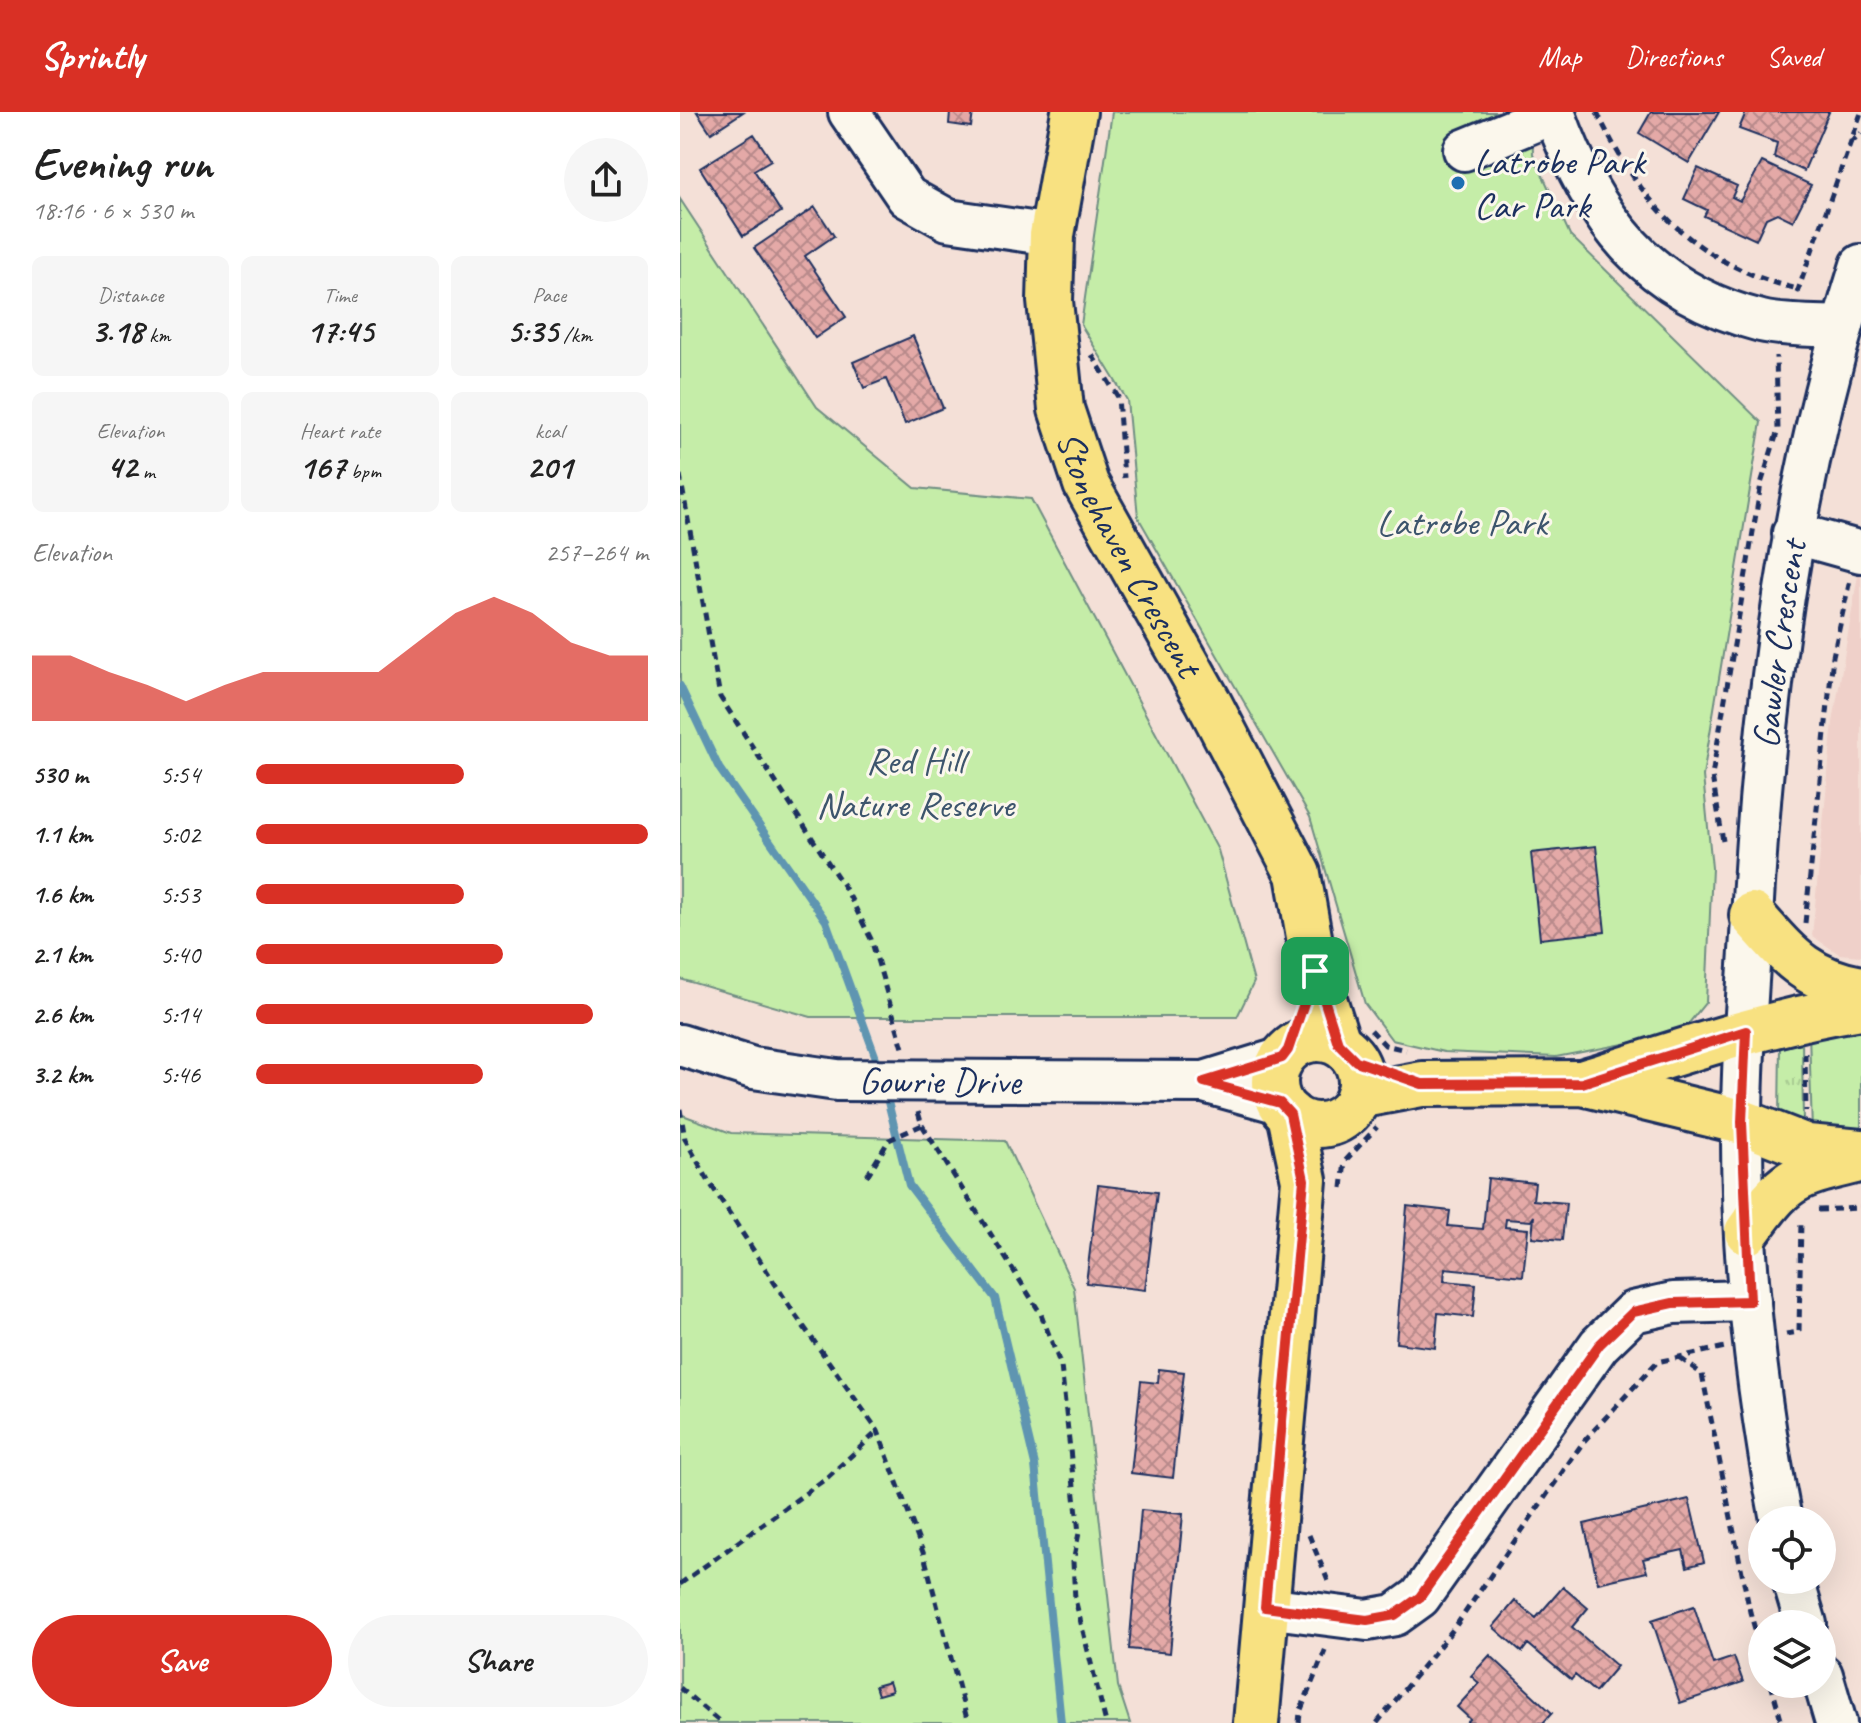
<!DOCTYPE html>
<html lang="en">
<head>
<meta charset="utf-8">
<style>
  :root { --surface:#fff; --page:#f6f6f6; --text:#222; --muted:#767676; --accent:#d93025 }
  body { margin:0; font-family:Caveat,sans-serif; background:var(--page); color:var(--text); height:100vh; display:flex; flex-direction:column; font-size:30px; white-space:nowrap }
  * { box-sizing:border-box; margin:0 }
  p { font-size:26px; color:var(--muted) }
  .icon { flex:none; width:44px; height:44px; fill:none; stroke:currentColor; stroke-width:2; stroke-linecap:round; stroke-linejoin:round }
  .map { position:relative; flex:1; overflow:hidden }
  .drawer { display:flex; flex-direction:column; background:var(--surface); width:680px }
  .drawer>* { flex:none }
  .fabs { position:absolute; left:1068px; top:1394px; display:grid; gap:16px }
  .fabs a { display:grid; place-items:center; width:88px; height:88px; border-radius:50%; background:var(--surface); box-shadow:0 8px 32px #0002; font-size:40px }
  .pin { position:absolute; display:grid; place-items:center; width:68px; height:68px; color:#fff; margin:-34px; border-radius:16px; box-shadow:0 4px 12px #0006 }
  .round { display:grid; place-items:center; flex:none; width:84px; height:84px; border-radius:42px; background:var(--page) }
  .head { display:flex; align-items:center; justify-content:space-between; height:136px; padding:0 32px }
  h1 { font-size:44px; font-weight:800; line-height:60px }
  .figures { display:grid; grid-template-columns:repeat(3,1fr); gap:12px; height:136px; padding:8px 32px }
  .figures div { display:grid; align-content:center; border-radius:12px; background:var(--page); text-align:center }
  .figures b { font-size:34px; font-weight:800 }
  .figures small { font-size:22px; font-weight:400 }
  .figures p { font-size:22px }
  .chart { height:224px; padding:16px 32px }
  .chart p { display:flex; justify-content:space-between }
  .chart svg { width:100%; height:144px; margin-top:8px; fill:var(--accent); opacity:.7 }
  .action { display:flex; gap:16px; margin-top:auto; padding:16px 32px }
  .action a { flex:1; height:92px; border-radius:48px; background:var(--accent); color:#fff; font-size:32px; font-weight:800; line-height:92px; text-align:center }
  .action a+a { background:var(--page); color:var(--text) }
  ul { padding:0 32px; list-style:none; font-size:26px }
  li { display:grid; grid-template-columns:128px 96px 1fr; align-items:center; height:60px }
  li i { height:20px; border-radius:10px; background:var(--accent) }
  header { display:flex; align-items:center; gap:48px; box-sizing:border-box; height:112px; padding:0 40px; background:var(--accent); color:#fff }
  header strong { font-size:38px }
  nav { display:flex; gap:44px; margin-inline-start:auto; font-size:28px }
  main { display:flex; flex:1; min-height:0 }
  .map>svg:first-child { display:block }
  .built { fill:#efd0c9 }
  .grass { fill:url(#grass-tufts); stroke:#708e83; stroke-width:2 }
  .green { fill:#c5eda8; stroke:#708e83; stroke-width:2 }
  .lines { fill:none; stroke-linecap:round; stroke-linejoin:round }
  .stream { stroke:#5e95b1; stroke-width:8 }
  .building { fill:url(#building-cross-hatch); stroke:#1b2f5e; stroke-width:2 }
  .minor-casing { stroke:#1b2f5e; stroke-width:46 }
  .major-casing { stroke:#1b2f5e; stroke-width:50 }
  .path { stroke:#1b2f5e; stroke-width:5; stroke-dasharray:8 6; stroke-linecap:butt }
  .minor { stroke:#fbf7ec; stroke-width:40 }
  .major { stroke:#f8e181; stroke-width:44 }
  .route-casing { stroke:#fff; stroke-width:16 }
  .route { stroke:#d93025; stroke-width:10 }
  .poi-dot { fill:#1f6fb2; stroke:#fbf7ec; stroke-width:3 }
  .labels { text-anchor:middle; stroke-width:6; stroke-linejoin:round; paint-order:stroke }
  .poi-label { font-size:38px; fill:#1b2f5e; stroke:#fbf7ec; text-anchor:start }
  .park-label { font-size:38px; fill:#3d556d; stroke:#fbf7ec }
  .street-label { font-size:38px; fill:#1b2f5e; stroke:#fbf7ec }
</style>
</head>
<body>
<header>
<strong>Sprintly</strong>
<nav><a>Map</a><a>Directions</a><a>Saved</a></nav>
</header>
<main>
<section class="drawer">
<div class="head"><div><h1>Evening run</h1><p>18:16 · 6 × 530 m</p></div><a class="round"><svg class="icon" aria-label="share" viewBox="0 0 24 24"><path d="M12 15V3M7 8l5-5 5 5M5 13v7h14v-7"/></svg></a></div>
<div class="figures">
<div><p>Distance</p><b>3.18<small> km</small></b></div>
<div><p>Time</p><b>17:45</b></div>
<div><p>Pace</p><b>5:35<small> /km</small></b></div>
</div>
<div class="figures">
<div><p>Elevation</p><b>42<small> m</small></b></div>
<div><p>Heart rate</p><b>167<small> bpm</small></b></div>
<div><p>kcal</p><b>201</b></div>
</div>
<div class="chart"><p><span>Elevation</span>257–264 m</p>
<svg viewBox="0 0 160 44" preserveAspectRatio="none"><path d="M0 44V24L10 24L20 29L30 33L40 38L50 33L60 29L70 29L80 29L90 29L100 20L110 11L120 6L130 11L140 20L150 24L160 24V44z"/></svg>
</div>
<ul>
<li><b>530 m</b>5:54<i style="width:53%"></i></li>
<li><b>1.1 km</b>5:02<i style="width:100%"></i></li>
<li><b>1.6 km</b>5:53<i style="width:53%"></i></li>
<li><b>2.1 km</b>5:40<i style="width:63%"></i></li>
<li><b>2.6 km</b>5:14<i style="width:86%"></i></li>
<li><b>3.2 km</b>5:46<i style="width:58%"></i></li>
</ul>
<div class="action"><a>Save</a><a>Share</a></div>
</section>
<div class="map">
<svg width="1181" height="1611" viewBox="0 0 1181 1611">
  <defs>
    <pattern id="grass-tufts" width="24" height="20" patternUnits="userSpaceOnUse" patternTransform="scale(2)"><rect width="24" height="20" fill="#c5eda8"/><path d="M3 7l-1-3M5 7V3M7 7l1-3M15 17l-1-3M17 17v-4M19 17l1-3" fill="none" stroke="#a9cc93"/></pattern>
    <pattern id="building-cross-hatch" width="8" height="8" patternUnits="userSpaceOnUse" patternTransform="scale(2)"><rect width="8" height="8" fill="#e4a9a7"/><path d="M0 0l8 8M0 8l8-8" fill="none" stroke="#b88a8b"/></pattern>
  </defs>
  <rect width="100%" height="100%" fill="#f4e0d7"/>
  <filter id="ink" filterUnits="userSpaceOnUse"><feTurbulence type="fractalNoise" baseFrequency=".0125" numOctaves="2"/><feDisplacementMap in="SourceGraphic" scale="16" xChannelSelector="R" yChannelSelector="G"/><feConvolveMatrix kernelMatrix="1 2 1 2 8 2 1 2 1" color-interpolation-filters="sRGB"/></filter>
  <g filter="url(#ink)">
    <path class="built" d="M1181,445v399l-22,-2 -27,-18 21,-214z"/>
    <path class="grass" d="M1122,925l1,89 -24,-9 1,-71z"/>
    <path class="green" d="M432,0h420l1,42 37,81 191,187 -58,354 9,92 -6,134 -25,31 -125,24 -112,-5 -52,-12 -27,-36 -55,-187 -172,-300 -11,-117 -46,-75z
      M0,87l137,208 98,81 116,11 187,351 36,132 -17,35h-426l-131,-38z
      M1181,910v115l-49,-5 -3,-101z
      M0,1002l51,19 274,8 69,147 44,398 12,37h-450z"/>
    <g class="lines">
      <path class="stream" d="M0,574l39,82 107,153 54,148
        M205,978l24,95 86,113 40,167 26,258"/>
    </g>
    <path class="building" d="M17,0h46l-32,21z
      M270,0h23l-2,15 -22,-3z
      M971,0h68l-30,51 -50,-30z
      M1066,0h83l-25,59 -30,-14 3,-14 -38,-14z
      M74,22l17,26 -17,10 27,42 -38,24 -43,-68z
      M1082,50l49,23 -18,36 -16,-8 -11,5 -10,22 -52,-24 3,-6 -23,-11 14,-31 39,18 -5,11 8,4z
      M135,95l19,29 -29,20 41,61 -31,21 -61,-90z
      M233,224l30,72 -38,16 -19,-45 -22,9 -11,-26z
      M916,734l9,86 -65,7 -9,-86z
      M808,1066l47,5 -2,17 33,3 -4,37 -30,-3 2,-21 -3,5 -25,-2 -1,8 23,2 -5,47 -78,-8 -1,13 32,3 -3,33 -35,-4 -3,35 -39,-5 11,-137 43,5 -2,15 35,3z
      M418,1073l59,7 -12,98 -59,-7z
      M479,1257l25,3 -11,106 -42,-5 10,-92 17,2z
      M1009,1387l15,63 -17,5 -4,-17 -40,9 4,13 -49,11 -14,-59z
      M461,1398l42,4 -13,139 -41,-4z
      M883,1475l25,21 -16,19 45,39 -22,26 -20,-17 -4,5 -43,-36 -6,8 -29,-25 22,-26 21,17z
      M1014,1494l19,58 21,-7 9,25 -63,21 -28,-83z
      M810,1543l62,58 -9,10h-76l3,-4 -13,-12 22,-24 -8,-7z
      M209,1570l3,9 -14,4 -3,-9z"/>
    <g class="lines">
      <g class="minor-casing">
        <g id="minor">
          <path d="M169,0l58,85 41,23 104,15"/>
          <path d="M874,0c38,106 93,180 207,209 25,6 55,4 81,6"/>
          <path d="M784,38l90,-37"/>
          <path d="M1113,421l68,19"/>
          <path id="s1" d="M0,933l73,23 84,12 367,2 76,21"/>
          <path d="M524,970l78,-24"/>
          <path id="s2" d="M1101,1408c-25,-130 -40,-266 -39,-399 0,-62 5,-123 9,-185 12,-233 39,-447 110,-671"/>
          <path d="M1113,1468l13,44"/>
          <path d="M585,1495l102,13 28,-5 25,-18 179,-252 34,-33 40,-9 77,-2"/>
          <path d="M1142,1563l14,48"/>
        </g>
      </g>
      <g class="major-casing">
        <g id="major">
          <path id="s3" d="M394,0l-22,123 -2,66 11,108 25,75 122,217 90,173 17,97 23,72"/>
          <path d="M1072,803c36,40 53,64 109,74"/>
          <circle cx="638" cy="970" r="43"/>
          <path d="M902,971c93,-29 183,-61 279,-76"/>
          <path d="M678,984l64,-12 160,-1 160,39 65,25 54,5"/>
          <path d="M1067,1120c38,-53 45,-56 108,-71"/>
          <path d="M576,1611l48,-543 -14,-66"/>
        </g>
      </g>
      <path class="path" d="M917,0c43,92 99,153 201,177
        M1170,31l11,-10
        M1117,181l64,-180
        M412,243l26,42 6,81
        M0,363l40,222 128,196 23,46 32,109
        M1043,729l-11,-65 49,-292 17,-54 -2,-74
        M1125,811l28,-267 17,-76
        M691,918l14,15 21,5
        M1125,941l1,58
        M0,997l5,30 23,41 86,133 84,118 46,124 44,168
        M242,1013l119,189 20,52 18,167 -6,29 2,37 31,124
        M187,1064l22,-36 33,-15 -4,-13
        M662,1076l3,-27 32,-34
        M1138,1098l43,-2
        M1106,1222l13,-2 2,-112
        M1000,1246l22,16 48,238 12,41
        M629,1423l19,46
        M0,1472l148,-107 50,-46
        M1091,1572l11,39
        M0,1576l41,35
        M619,1611l1,-11 27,-66
        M697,1611l78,-96 129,-186 73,-79 68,-15"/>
      <use href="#minor" class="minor"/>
      <use href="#major" class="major"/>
    </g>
  </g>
  <g class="lines" filter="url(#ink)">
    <g class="route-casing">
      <path id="route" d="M635,859l23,72 18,18 66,23 160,-1 164,-52 -4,91 8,179 -77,2 -40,9 -34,33 -179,252 -25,18 -28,5 -102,-13 39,-427 -14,-66 -10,-11 -76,-21 78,-24 6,-8z"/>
    </g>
    <use href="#route" class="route"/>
  </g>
  <circle class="poi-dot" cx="778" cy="71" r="8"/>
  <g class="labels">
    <g class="poi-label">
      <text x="794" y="62">Latrobe Park<tspan x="794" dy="44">Car Park</tspan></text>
    </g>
    <g class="park-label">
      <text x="782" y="423">Latrobe Park</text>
      <text x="235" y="661">Red Hill<tspan x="235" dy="44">Nature Reserve</tspan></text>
    </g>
    <g class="street-label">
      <text dy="13" stroke="none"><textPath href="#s3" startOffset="460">Stonehaven Crescent</textPath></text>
      <text dy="13" stroke="none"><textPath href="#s2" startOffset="880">Gawler Crescent</textPath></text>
      <text dy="13" stroke="none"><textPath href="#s1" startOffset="264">Gowrie Drive</textPath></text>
    </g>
  </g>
</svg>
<div class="fabs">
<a><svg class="icon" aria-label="locate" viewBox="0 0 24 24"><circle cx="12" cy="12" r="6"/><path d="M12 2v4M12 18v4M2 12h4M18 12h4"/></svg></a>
<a><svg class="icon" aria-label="layers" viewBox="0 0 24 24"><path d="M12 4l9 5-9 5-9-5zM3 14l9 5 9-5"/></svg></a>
</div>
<div class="pin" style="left:635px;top:859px;background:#1e9e55"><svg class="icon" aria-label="arrive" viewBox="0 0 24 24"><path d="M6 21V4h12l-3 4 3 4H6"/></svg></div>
</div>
</main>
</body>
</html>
